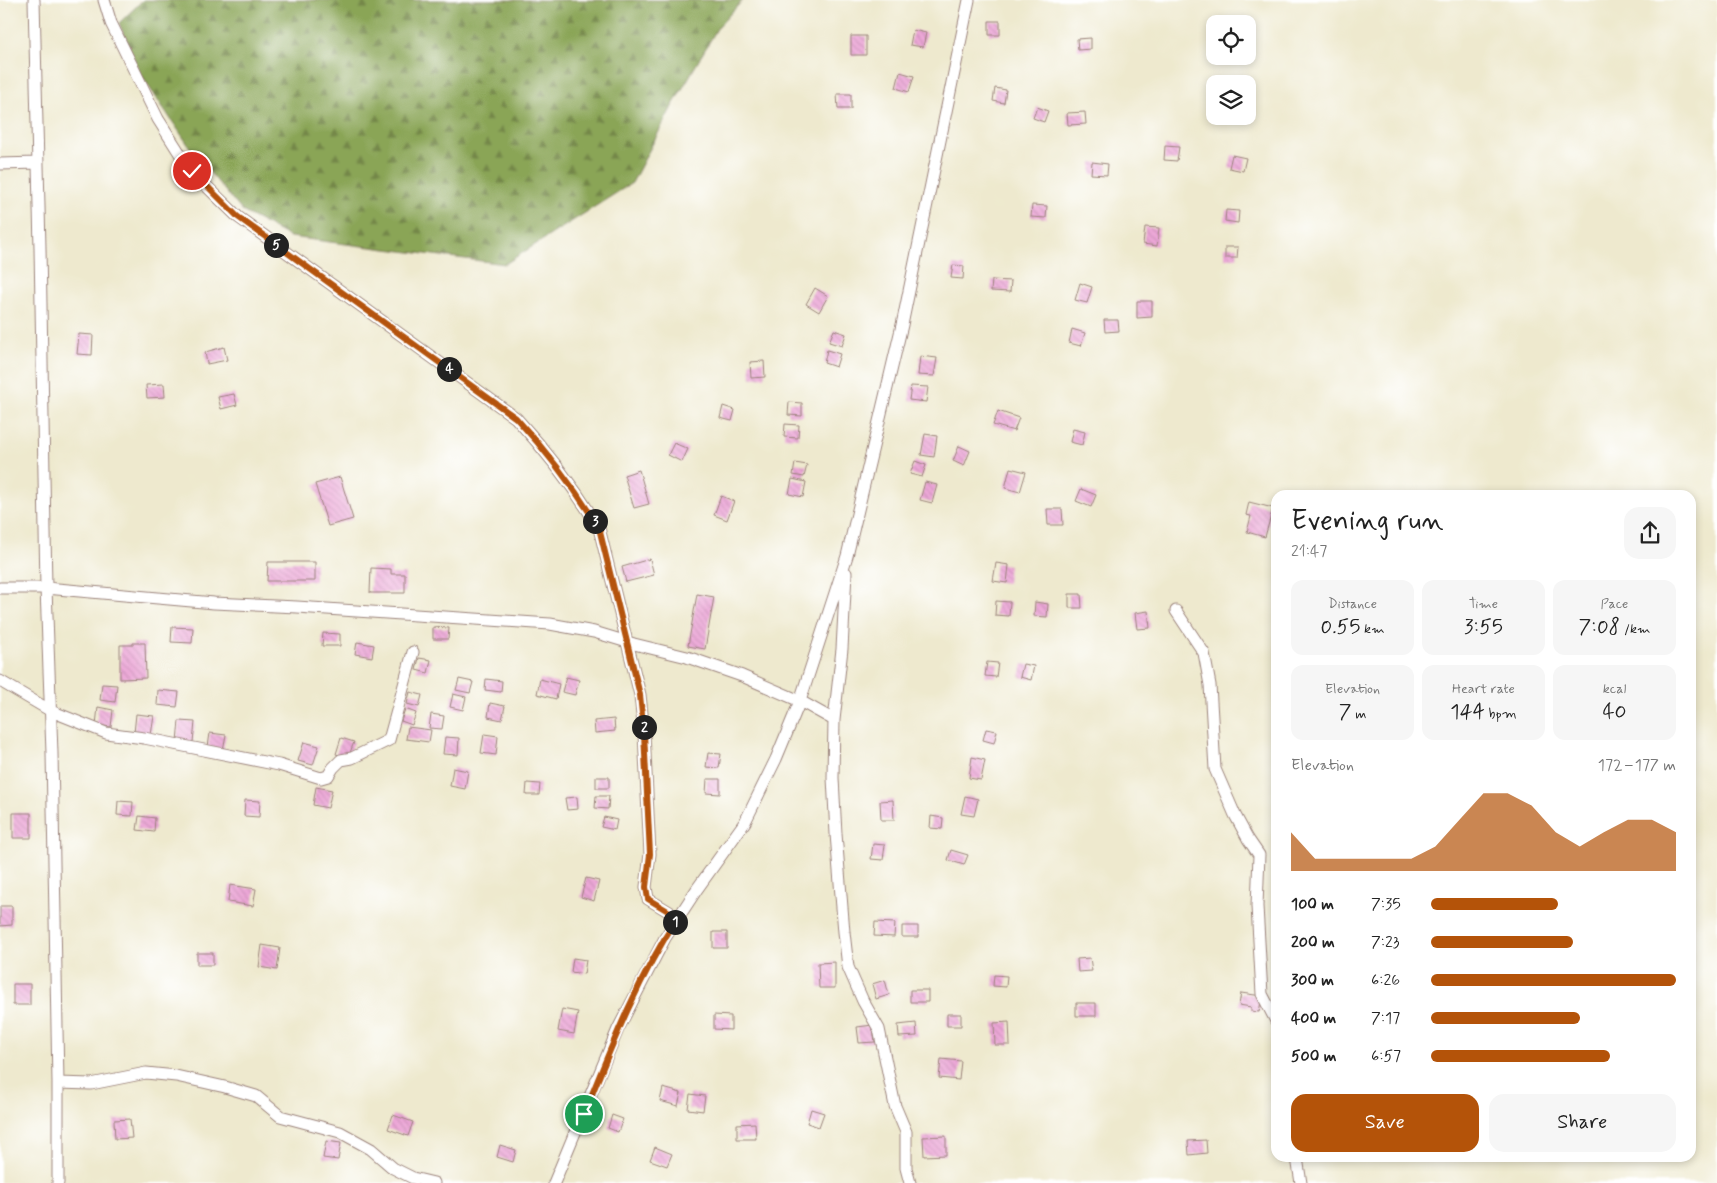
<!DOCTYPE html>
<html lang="en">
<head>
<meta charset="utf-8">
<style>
  :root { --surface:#fff; --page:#f6f6f6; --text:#222; --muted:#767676; --accent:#b45309 }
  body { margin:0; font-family:Mynerve,sans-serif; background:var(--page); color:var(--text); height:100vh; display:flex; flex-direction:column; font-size:19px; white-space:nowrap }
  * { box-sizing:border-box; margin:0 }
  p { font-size:16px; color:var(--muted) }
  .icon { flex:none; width:28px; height:28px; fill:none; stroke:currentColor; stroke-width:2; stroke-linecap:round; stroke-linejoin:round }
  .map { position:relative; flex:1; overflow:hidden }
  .panel { position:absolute; left:1271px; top:490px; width:425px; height:672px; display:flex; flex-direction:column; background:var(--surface); border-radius:15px; box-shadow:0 2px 8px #0003 }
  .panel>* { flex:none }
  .tools { position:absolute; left:1206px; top:15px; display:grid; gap:10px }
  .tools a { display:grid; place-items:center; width:50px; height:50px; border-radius:10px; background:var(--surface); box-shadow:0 2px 8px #0003; font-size:25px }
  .pin { position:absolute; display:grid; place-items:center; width:42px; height:42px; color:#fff; margin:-21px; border:2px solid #fff; border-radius:50%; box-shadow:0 1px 5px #0007 }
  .km { position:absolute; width:25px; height:25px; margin:-12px; border-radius:50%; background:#222; color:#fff; font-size:14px; line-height:25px; text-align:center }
  .round { display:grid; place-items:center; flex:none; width:52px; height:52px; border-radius:15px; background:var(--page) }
  .summary { display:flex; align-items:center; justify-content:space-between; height:85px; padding:0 20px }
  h1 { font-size:28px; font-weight:600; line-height:38px }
  .stats { display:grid; grid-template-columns:repeat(3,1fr); gap:8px; height:85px; padding:5px 20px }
  .stats div { display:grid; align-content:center; border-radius:12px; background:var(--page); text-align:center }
  .stats b { font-size:21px; font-weight:600 }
  .stats small { font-size:14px; font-weight:400 }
  .stats p { font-size:14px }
  .chart { height:140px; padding:10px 20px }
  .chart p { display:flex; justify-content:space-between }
  .chart svg { width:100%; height:90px; margin-top:5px; fill:var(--accent); opacity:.7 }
  .action { display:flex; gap:10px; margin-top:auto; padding:10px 20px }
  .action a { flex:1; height:58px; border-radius:15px; background:var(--accent); color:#fff; font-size:20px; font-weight:600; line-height:58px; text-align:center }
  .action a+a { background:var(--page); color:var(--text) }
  ul { padding:0 20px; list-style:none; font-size:16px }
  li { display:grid; grid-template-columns:80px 60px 1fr; align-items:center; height:38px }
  li i { height:12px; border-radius:6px; background:var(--accent) }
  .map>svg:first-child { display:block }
  .forest { fill:url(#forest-firs); stroke:#6a6241 }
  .building { fill:url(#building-back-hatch) }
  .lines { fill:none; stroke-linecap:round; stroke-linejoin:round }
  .street-casing { stroke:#9c847c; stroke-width:13 }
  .street { stroke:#fff; stroke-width:11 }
  .route-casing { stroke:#fff; stroke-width:10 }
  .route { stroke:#b45309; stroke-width:6 }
</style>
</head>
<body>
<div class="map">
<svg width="1717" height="1183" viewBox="0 0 1717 1183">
  <defs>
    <pattern id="forest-firs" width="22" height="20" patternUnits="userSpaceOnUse" patternTransform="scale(1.25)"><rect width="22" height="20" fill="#8aa557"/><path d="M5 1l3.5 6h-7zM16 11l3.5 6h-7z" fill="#738648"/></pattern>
    <pattern id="building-back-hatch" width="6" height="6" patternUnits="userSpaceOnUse" patternTransform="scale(1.25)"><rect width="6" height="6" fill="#eca7d7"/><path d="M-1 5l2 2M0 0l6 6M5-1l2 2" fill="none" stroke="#cc8fb9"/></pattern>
  </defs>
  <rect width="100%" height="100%" fill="#fff"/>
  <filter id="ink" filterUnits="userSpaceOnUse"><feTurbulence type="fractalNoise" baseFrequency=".02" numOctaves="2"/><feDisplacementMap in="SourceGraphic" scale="10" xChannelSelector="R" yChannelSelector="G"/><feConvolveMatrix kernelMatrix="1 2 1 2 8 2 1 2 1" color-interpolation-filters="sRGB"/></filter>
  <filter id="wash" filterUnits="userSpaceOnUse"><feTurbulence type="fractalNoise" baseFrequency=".0096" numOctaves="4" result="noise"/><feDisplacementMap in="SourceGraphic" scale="20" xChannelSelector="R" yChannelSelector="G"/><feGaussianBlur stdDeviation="1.12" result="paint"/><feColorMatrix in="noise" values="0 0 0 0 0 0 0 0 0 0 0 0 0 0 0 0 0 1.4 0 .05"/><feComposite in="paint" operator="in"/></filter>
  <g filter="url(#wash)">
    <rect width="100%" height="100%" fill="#eee9ce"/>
    <path class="forest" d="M143,0h600l-25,27 -45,78 -41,78 -127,81 -215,-27 -48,-26 -49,-59 -52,-77 -22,-52z"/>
    <g id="blocks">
      <path class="building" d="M989,21h11v14h-11z
        M913,30l13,3 -3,14 -13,-2z
        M851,36h15v19h-15z
        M1091,38v11l-13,1 -1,-11z
        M900,72l14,4 -5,16 -13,-4z
        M995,88l11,2 -2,13 -11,-2z
        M837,94h14v15h-13z
        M1037,107l11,4 -4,11 -11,-4z
        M1085,112l1,12 -18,1 -1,-12z
        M1165,146l14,1 -2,14 -13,-1z
        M1232,155l14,3 -3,13 -14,-3z
        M1092,162l16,2 -1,11 -16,-1z
        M1032,205l15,1 -1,12 -15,-1z
        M1226,210l13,1 -1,12 -13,-2z
        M1145,227l14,1 -2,18 -14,-2z
        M1225,247h13l-1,11h-12z
        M953,265l11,1 -1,13 -12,-1z
        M992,280l19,1 -1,11 -19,-1z
        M1080,283l12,4 -5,16 -12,-3z
        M815,288l13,8 -9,16 -13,-8z
        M1137,301h15v16l-15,1z
        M1104,320h14l1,11 -14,1z
        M1072,329l13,4 -4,13 -12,-3z
        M834,330l12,4 -4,12 -13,-4z
        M79,334l14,1 -1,20 -15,-1z
        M224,347l3,13 -20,4 -2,-12z
        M827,350l13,4 -4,13 -12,-4z
        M920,356l17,2 -3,18 -16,-1z
        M764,361l1,16 -14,1 -1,-16z
        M164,384l1,13 -18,1 -1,-13z
        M911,386l17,1 -2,15 -17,-2z
        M234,394l3,11 -16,4 -3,-12z
        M789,402l13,1v13l-14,-1z
        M723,406l12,4 -3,11 -12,-3z
        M998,411l21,7 -5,13 -21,-6z
        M785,424l14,1 -1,13 -14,-1z
        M1073,429l12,3 -3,13 -12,-3z
        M925,434l12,2 -3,21 -13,-2z
        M674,443l14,6 -6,13 -14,-7z
        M959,446l11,5 -6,15 -11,-5z
        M915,461l11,4 -4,12 -12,-3z
        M795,463l12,2 -3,12 -11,-2z
        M1010,468l16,4 -6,20 -15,-4z
        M639,470l10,34 -15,4 -10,-33z
        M340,477l13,42 -25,7 -13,-42z
        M792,479l14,3 -3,15 -14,-3z
        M925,482l12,3 -5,18 -12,-3z
        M1081,489l15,6 -5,12 -15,-6z
        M721,496l13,5 -7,19 -13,-5z
        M1249,502l24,6 -8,29 -18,-5 4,-16 -5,-1z
        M1047,509h15l1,16h-15z
        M650,559l4,16 -28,7 -4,-15z
        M268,562h47v19h-48z
        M996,563l13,2 -2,18 -14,-2z
        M371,568l20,1v5h14v19h-35z
        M697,594l17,3 -9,52 -17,-3z
        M1069,594h12l1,14h-13z
        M996,601l14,1 -1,14 -14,-1z
        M1035,602l13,2 -1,13 -13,-1z
        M1148,611l2,17 -13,1 -2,-16z
        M172,627l21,1 -1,15 -21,-1z
        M433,627l16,1 -1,11h-15z
        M323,633l17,1v12h-18z
        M357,642l17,3 -2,12 -17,-3z
        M133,643h12l1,35 -26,1v-34h13z
        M419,658l12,2 -3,13 -12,-3z
        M987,662l11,1 -2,14 -11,-1z
        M1023,664l11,2 -3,14 -11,-3z
        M566,677l13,3 -4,15 -13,-3z
        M459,679l14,3 -3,11 -14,-3z
        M486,679l16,2 -1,11 -16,-2z
        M540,679l19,5 -3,15 -19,-5z
        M102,684l15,1 -2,17 -15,-2z
        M158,690l21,2 -2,15 -20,-2z
        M410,692l12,3 -3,12 -12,-3z
        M453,694l13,3 -3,13 -13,-3z
        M490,703l15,3 -3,14 -14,-3z
        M98,707l15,3 -2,17 -15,-2z
        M405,709l11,4 -4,12 -11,-4z
        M136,714l18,2 -3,19 -17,-2z
        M431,714l13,2 -2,13 -13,-1z
        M614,719l1,12 -20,2 -1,-12z
        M179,721l16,1 -2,20 -16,-1z
        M408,727l23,3 -2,12 -23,-3z
        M986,729l11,2 -3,12 -11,-3z
        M210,733l16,2 -3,15 -15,-3z
        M484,734l14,2 -2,19 -15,-2z
        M445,737l14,1 -1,17 -15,-1z
        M341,738l13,4 -6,16 -12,-4z
        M304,742l15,4 -6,19 -15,-4z
        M708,753l13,1 -2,14 -13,-1z
        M972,757l13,3 -4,20 -12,-2z
        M453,768l15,3 -3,18 -15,-3z
        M596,777h13v11h-13z
        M707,779h13v15l-14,-1z
        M527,783l13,1 -1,11h-13z
        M316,787l16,3 -4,18 -15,-3z
        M596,796h13l-1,13 -13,-1z
        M965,796l13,3 -4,17 -13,-2z
        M577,797l1,12 -11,1 -2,-12z
        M245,800l15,1 -1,16 -15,-1z
        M893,800l1,20h-13l-1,-19z
        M118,801l15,1 -1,14 -15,-1z
        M13,813h18v25h-18z
        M139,816l16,2 -1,14 -17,-2z
        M931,816l12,2 -1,11 -12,-1z
        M604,817l13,3 -2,10 -14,-3z
        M873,844l12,1 -2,15 -12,-1z
        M951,850l17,5 -4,10 -16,-5z
        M586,878l13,3 -5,20 -13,-4z
        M230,885l26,4 -3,17 -25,-4z
        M0,906h12v19l-12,1z
        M875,922l20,1 -1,14 -20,-1z
        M902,926h16v11h-16z
        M713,932h14v16h-14z
        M262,945l18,3 -3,22 -18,-3z
        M197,953h16v12h-16z
        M573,958l13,2 -2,14 -13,-2z
        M1090,958l2,13 -14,1 -1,-13z
        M835,962v26h-16l-1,-25z
        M994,975l13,1 -1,11 -13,-1z
        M885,980l4,15 -13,4 -4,-15z
        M13,984h17v21h-17z
        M910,990h18v12h-18z
        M1241,993l21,3 -3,16 -8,-1v-4l-12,-2z
        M1076,1003h20v13h-20z
        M562,1009l16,3 -4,22 -16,-3z
        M947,1014h14v12h-14z
        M714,1015l17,1v14l-17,-1z
        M1009,1022l1,23h-15l-1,-22z
        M916,1023l1,13 -18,1 -1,-12z
        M873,1025l2,17 -16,1 -2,-16z
        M941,1059l20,2 -2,19 -20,-2z
        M663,1088l18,5 -3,13 -18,-5z
        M690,1094l15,2 -2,15 -15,-2z
        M811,1109l13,4 -5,14 -12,-4z
        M393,1115l20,7 -5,14 -20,-7z
        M612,1115l11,4 -5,13 -10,-4z
        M130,1119l2,19 -17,1 -1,-19z
        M755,1123l1,16h-19v-15z
        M946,1136v19l-22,1 -1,-19z
        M1206,1140l1,13 -18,2 -1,-14z
        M326,1141l15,2 -3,17 -15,-2z
        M500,1145l16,5 -3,12 -16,-5z
        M655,1147l17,7 -5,12 -17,-6z"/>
    </g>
  </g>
  <g filter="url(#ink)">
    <use href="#blocks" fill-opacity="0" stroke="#9c847c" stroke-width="1"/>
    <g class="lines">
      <g class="street-casing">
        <path id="street" d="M34,0l6,248 6,340 6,165 6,330v100
          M104,0l7,23 47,96 33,52 47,46 278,201c31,34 59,70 83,110l41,167 4,38 6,121 -4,33 2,12 30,18
          M0,164l38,-1
          M846,573l-4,76 -8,71 -1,58 3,56 8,98 4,35 15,34 16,28 16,77 11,26v36l4,15
          M0,588h46l168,15 83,4 253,17 44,8 40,12 53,13 55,19 58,25 34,19
          M1176,611l28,42 6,32 5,84 20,46 13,24 11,16 -2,51 5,88 14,27
          M0,681l51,30 55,22 38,5 135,27 42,13 7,-2 5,-8 8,-8 11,-2 37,-18 24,-88
          M58,1083l33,1 55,-11 30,3 49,11 31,9 24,20 60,16 31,17 22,19 20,10 21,5
          M1297,1158l4,25
          M554,1183l64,-154 47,-91 32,-49 48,-67 31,-63 24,-58 47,-145 55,-231 67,-325"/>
      </g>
      <use href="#street" class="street"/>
    </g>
  </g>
  <g class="lines" filter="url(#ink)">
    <g class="route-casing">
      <path id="route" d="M192,171l46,46 278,201c31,34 59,70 83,110l41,167 4,38 6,121 -4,33 2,12 30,18c-40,61 -67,130 -94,197"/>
    </g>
    <use href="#route" class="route"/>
  </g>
</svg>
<div class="tools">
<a><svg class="icon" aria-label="locate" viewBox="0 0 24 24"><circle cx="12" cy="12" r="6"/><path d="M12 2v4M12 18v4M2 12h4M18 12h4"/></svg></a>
<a><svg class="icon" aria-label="layers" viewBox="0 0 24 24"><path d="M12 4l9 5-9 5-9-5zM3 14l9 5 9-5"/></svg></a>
</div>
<div class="pin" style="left:584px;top:1114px;background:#1e9e55"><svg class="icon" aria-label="arrive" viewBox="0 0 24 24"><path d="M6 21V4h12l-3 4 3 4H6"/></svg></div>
<div class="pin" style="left:192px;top:171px;background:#d93025"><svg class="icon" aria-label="check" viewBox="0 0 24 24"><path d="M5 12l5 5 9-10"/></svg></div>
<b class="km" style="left:675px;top:922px">1</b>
<b class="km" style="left:644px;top:727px">2</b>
<b class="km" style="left:595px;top:521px">3</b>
<b class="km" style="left:449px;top:369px">4</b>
<b class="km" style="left:276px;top:245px">5</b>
<section class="panel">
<div class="summary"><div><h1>Evening run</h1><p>21:47</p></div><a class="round"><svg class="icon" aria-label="share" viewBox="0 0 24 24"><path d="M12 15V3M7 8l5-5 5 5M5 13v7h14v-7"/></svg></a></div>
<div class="stats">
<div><p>Distance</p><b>0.55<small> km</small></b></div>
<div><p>Time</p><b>3:55</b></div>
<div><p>Pace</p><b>7:08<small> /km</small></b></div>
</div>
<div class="stats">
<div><p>Elevation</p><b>7<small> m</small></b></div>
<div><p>Heart rate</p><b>144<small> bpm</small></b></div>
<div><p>kcal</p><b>40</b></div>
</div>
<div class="chart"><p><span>Elevation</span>172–177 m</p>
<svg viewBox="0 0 160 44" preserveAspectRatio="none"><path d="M0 44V25L10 38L20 38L30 38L40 38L50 38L60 32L70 19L80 6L90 6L100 12L110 25L120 32L130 25L140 19L150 19L160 25V44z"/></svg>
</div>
<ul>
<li><b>100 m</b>7:35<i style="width:52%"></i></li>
<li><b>200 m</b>7:23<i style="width:58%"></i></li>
<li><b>300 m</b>6:26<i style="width:100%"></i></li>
<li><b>400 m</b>7:17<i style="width:61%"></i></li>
<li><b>500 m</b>6:57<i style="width:73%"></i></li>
</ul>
<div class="action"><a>Save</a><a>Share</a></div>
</section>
</div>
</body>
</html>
